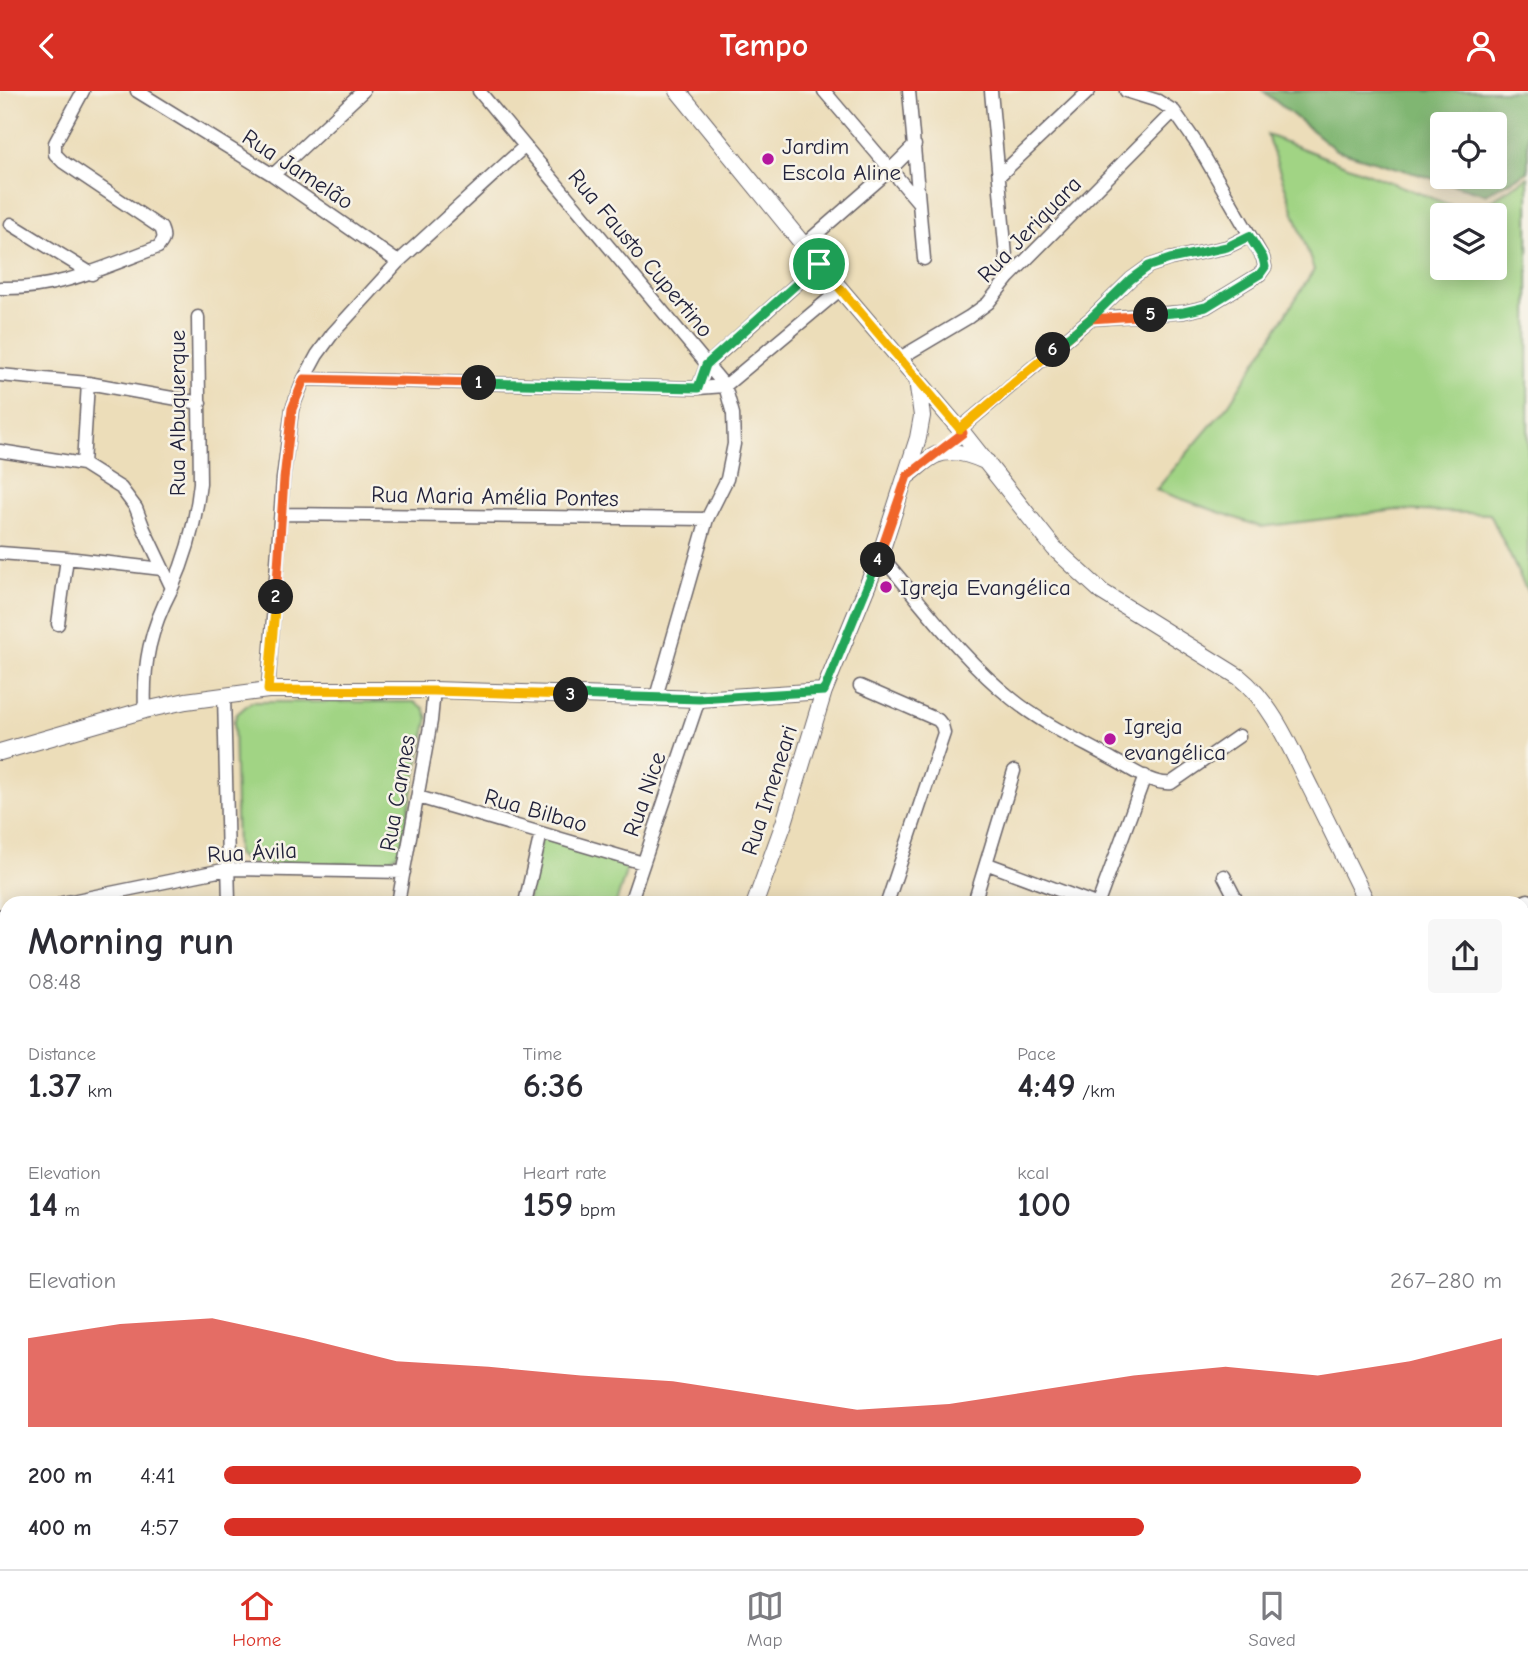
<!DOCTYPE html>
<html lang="en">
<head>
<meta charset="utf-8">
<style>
  :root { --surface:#fff; --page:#f7f7f7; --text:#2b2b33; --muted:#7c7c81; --line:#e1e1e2; --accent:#d93025 }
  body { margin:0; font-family:"Comic Neue",sans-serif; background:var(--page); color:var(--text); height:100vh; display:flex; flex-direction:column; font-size:26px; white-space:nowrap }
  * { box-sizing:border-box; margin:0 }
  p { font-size:23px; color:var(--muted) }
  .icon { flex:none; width:38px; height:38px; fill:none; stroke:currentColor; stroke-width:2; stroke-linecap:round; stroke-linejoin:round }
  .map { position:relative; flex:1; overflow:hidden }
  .panel { position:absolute; left:0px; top:805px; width:1530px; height:674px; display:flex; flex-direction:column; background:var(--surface); border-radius:21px 21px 0 0; box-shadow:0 4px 18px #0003 }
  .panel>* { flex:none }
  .buttons { position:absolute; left:1430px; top:21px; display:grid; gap:14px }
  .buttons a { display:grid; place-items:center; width:77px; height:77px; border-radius:7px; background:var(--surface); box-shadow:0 4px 18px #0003; font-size:35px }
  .pin { position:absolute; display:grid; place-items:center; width:60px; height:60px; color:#fff; margin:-30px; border:4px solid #fff; border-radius:50%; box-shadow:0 2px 7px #0007 }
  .km { position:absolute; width:35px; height:35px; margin:-18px; border-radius:50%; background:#222; color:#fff; font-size:19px; line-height:35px; text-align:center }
  .round { display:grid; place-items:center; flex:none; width:74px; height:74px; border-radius:7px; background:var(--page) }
  .summary { display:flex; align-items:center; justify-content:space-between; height:119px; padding:0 28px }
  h1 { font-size:38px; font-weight:800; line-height:52px }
  .stats { display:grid; grid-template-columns:repeat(3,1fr); gap:10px; height:119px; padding:7px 28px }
  .stats div { display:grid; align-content:center }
  .stats b { font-size:35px; font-weight:800 }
  .stats small { font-size:19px; font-weight:400 }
  .stats p { font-size:19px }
  .chart { height:196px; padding:14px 28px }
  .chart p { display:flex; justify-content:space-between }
  .chart svg { width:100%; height:126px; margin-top:7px; fill:var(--accent); opacity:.7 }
  ul { padding:0 28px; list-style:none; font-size:23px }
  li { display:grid; grid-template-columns:112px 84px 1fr; align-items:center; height:52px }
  li i { height:18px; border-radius:9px; background:var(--accent) }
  header { display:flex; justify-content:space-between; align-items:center; height:91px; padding:0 28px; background:var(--accent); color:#fff; font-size:32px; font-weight:800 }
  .dock { display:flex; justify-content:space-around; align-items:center; height:98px; border-top:2px solid var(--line); background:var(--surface); font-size:19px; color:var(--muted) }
  .dock a { display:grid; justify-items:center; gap:4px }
  .dock .selected { color:var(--accent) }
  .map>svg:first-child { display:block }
  .green { fill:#a1d484; stroke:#627b60; stroke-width:2; fill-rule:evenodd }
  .forest { fill:#80b672; stroke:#516c56; stroke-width:2; fill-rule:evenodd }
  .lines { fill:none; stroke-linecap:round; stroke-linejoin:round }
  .river { stroke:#58a2d0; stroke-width:24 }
  .minor-casing { stroke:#696367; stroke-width:15 }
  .tertiary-casing { stroke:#696367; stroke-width:18 }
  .secondary-casing { stroke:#696367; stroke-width:20 }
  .motorway-casing { stroke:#696367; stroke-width:25 }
  .minor { stroke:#fff; stroke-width:12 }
  .tertiary { stroke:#fff; stroke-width:16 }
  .secondary { stroke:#fff; stroke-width:18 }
  .motorway { stroke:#fff; stroke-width:23 }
  .split-1-casing { stroke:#fff; stroke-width:14 }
  .split-2-casing { stroke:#fff; stroke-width:14 }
  .split-3-casing { stroke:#fff; stroke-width:14 }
  .split-4-casing { stroke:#fff; stroke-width:14 }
  .split-5-casing { stroke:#fff; stroke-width:14 }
  .split-6-casing { stroke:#fff; stroke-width:14 }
  .split-7-casing { stroke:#fff; stroke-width:14 }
  .split-1 { stroke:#22a559; stroke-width:9 }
  .split-2 { stroke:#f0652b; stroke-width:9 }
  .split-3 { stroke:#f5b400; stroke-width:9 }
  .split-4 { stroke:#22a559; stroke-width:9 }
  .split-5 { stroke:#f0652b; stroke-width:9 }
  .split-6 { stroke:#22a559; stroke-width:9 }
  .split-7 { stroke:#f5b400; stroke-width:9 }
  .poi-dot { fill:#b5179e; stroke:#f7f3e8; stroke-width:2.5 }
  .labels { text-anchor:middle; stroke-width:5; stroke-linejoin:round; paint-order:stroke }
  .poi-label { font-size:23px; fill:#22223b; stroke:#f7f3e8; text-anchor:start }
  .street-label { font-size:23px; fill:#22223b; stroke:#f7f3e8 }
</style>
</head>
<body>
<header><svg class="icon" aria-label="back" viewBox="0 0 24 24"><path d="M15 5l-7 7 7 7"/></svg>Tempo<svg class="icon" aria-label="person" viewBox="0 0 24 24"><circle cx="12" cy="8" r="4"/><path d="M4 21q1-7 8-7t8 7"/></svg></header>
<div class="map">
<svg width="1528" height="1478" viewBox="0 0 1528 1478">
  <rect width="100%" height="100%" fill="#f7f3e8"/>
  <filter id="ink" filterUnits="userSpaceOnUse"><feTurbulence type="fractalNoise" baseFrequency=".0143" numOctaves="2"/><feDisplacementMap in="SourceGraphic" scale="14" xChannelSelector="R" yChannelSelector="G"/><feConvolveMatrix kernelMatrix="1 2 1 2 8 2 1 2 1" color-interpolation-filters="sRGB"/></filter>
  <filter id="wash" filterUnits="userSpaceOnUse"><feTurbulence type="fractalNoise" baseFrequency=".00686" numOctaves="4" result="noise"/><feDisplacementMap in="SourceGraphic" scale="28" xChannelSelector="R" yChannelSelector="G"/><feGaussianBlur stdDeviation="1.57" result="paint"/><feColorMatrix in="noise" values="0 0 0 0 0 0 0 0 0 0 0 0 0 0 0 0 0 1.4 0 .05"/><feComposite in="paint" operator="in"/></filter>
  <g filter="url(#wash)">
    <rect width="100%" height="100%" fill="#ecddb9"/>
    <path class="green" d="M1267,44l204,78 57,-36v416l-38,-79 -93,-4 -136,17 -105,-37 73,-86 85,-134zM1494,124v53h-52v-53z
      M251,611h163l10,6 4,10 -27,128 -3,7 -13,11h-133l-6,-2 -9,-8 -3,-132 3,-8z
      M541,746l87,28 -12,38h-89z
      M1528,1313v165h-257l9,-6h242v-155z
      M450,1472h164l-9,6h-151z"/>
    <path class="forest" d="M1263,0h265v81l-43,22 -149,-44zM1442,33h52v53h-52z"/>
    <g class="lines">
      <path class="river" d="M0,1355l7,9
        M87,1472l5,6"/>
    </g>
  </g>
  <g filter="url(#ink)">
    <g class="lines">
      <g class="minor-casing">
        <path id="minor" d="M137,0l136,84 125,87
          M479,0l246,295 8,28 1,30 -7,35 -20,40 -51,178
          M824,0l95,112
          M909,0l15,168
          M991,0l17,187
          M273,84l90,-84
          M1000,84l89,-84
          M11,133l81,50
          M805,153l85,-74 25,-25
          M0,197c59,2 104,-21 158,-41 6,-7 7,-10 3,-19l-98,-66 -8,-8v-11l28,-52
          M1090,228l41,-40 18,-13 21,-7 57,-12 22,-11
          M900,267l69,-41 19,-14 20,-25 166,-167
          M0,284l88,8 112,20
          M304,288l394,9 27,-2 116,-97
          M698,297l9,-23 112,-101
          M960,338l130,-110 94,-7 22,-5 54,-33 5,-7 -2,-9 -66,-114 -23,-33 -16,-10 -32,-10
          M0,360l83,13 38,24 15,20 8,21 28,59c-22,42 -29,74 -27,122
          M83,373l5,-81
          M282,423l425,5
          M0,462l67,5 95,11
          M880,464c42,48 81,103 131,143 30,25 67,42 101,61 18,9 39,26 59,24l68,-47
          M172,497c16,-35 24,-68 28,-105l-2,-166
          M58,533l9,-66
          M860,595l78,34 4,5 2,8 -57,170
          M268,599l15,-211 9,-70 12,-30 13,-24 16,-22 65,-71 126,-115
          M224,604l5,208
          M418,706l225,66
          M988,773l105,39
          M1224,785l14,27
          M62,812l166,-34 176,3
          M398,812l33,-182 3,-31
          M525,812l16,-70
          M630,812l69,-204
          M974,812l40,-132
          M1098,812l47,-127
          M1521,812l7,-3
          M0,825l7,-2
          M0,972l7,-2
          M0,1088l7,18
          M299,1472l5,6
          M450,1472l4,6
          M605,1478l10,-6"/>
      </g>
      <g class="tertiary-casing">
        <path id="tertiary" d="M678,0l141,173 144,169 91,115 48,44 137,85c35,28 53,75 73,114 18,37 37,75 55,112
          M907,385c9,-6 19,-17 29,-21 16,-7 36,0 51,7
          M0,661l145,-42 41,-9 82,-11h166l265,9 125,-8 56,-136 38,-117 4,-22 -5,-36
          M755,812l29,-80 40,-132
          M1522,979l6,-2
          M1522,1012l6,-11
          M1522,1026l6,8
          M0,1112l7,-2
          M0,1304l7,10
          M0,1392l7,9
          M59,1472l4,6
          M123,1472l5,6"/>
      </g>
      <g class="secondary-casing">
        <path id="secondary" d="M1522,1097l6,-3
          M1522,1292l6,-4
          M926,1478l10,-6
          M1231,1478l9,-6"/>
      </g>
      <g class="motorway-casing">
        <path id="motorway" d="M1522,1180l6,-4
          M1522,1218l6,-4
          M1057,1478l10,-6
          M1119,1478l9,-6"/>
      </g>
      <use href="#minor" class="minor"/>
      <use href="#tertiary" class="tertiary"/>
      <use href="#secondary" class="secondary"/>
      <use href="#motorway" class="motorway"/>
    </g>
  </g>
  <g class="lines" filter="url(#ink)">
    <g class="split-1-casing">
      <path id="split-1" d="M479,292l219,5 8,-23 113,-101"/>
    </g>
    <g class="split-2-casing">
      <path id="split-2" d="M276,506l8,-118 8,-70 12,-30 175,4"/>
    </g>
    <g class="split-3-casing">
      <path id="split-3" d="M276,506l-8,93 166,1 137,4"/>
    </g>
    <g class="split-4-casing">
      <path id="split-4" d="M571,604l128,4 125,-8 54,-131"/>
    </g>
    <g class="split-5-casing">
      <path id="split-5" d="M878,469l29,-84 56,-43 -3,-4 130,-110 61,-4"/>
    </g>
    <g class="split-6-casing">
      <path id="split-6" d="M1053,259l37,-31 41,-40 18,-13 21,-7 57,-12 22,-11 14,22 2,9 -5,7 -54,33 -22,5 -33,3"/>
    </g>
    <g class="split-7-casing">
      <path id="split-7" d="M819,173l141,165 93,-79"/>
    </g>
    <use href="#split-1" class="split-1"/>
    <use href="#split-2" class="split-2"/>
    <use href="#split-3" class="split-3"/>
    <use href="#split-4" class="split-4"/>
    <use href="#split-5" class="split-5"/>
    <use href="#split-6" class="split-6"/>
    <use href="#split-7" class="split-7"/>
  </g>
  <g class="poi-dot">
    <circle cx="768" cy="68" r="7"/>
    <circle cx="886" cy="496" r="7"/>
    <circle cx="1110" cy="648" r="7"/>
  </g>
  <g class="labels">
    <g class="poi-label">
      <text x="782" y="63">Jardim<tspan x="782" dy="26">Escola Aline</tspan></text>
      <text x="900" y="504">Igreja Evangélica</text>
      <text x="1124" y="643">Igreja<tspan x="1124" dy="26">evangélica</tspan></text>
    </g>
    <g class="street-label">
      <text transform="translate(298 78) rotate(33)" y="8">Rua Jamelão</text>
      <text transform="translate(1029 138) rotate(-46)" y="8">Rua Jeriquara</text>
      <text transform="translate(641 162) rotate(50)" y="8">Rua Fausto Cupertino</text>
      <text transform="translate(177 322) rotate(-90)" y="8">Rua Albuquerque</text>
      <text transform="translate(495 405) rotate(1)" y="8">Rua Maria Amélia Pontes</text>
      <text transform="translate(769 699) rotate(-72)" y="8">Rua Imeneari</text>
      <text transform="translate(397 702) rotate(-80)" y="8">Rua Cannes</text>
      <text transform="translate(644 703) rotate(-71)" y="8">Rua Nice</text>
      <text transform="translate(536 719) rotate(16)" y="8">Rua Bilbao</text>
      <text transform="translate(252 761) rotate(-3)" y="8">Rua Ávila</text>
    </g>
  </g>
</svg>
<div class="buttons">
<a><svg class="icon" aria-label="locate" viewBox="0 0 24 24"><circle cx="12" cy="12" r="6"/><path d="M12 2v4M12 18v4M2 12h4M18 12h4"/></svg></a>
<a><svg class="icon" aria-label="layers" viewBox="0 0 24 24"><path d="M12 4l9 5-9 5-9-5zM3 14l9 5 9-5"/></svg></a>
</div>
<div class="pin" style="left:819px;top:173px;background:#1e9e55"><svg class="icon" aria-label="arrive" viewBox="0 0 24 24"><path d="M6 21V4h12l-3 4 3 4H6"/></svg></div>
<b class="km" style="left:479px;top:292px">1</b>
<b class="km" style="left:276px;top:506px">2</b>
<b class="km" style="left:571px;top:604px">3</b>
<b class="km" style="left:878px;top:469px">4</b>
<b class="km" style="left:1151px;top:224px">5</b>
<b class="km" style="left:1053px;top:259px">6</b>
<section class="panel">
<div class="summary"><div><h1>Morning run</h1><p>08:48</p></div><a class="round"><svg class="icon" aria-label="share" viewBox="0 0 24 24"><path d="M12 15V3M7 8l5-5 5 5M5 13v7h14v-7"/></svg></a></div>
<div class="stats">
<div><p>Distance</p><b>1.37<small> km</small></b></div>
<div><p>Time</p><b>6:36</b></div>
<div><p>Pace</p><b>4:49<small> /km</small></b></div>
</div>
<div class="stats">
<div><p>Elevation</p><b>14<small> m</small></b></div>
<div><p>Heart rate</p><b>159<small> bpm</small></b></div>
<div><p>kcal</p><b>100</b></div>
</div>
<div class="chart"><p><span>Elevation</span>267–280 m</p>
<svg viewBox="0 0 160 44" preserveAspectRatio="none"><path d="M0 44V13L10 8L20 6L30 13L40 21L50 23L60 26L70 28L80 33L90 38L100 36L110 31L120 26L130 23L140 26L150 21L160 13V44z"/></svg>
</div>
<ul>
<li><b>200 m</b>4:41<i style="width:89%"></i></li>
<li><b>400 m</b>4:57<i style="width:72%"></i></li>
</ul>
</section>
</div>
<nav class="dock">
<a class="selected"><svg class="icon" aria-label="home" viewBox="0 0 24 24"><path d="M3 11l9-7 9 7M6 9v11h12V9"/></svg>Home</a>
<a><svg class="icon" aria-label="map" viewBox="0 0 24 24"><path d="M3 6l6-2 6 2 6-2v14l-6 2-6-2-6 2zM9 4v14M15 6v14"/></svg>Map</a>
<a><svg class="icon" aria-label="saved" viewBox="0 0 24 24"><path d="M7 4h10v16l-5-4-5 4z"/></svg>Saved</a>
</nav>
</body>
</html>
